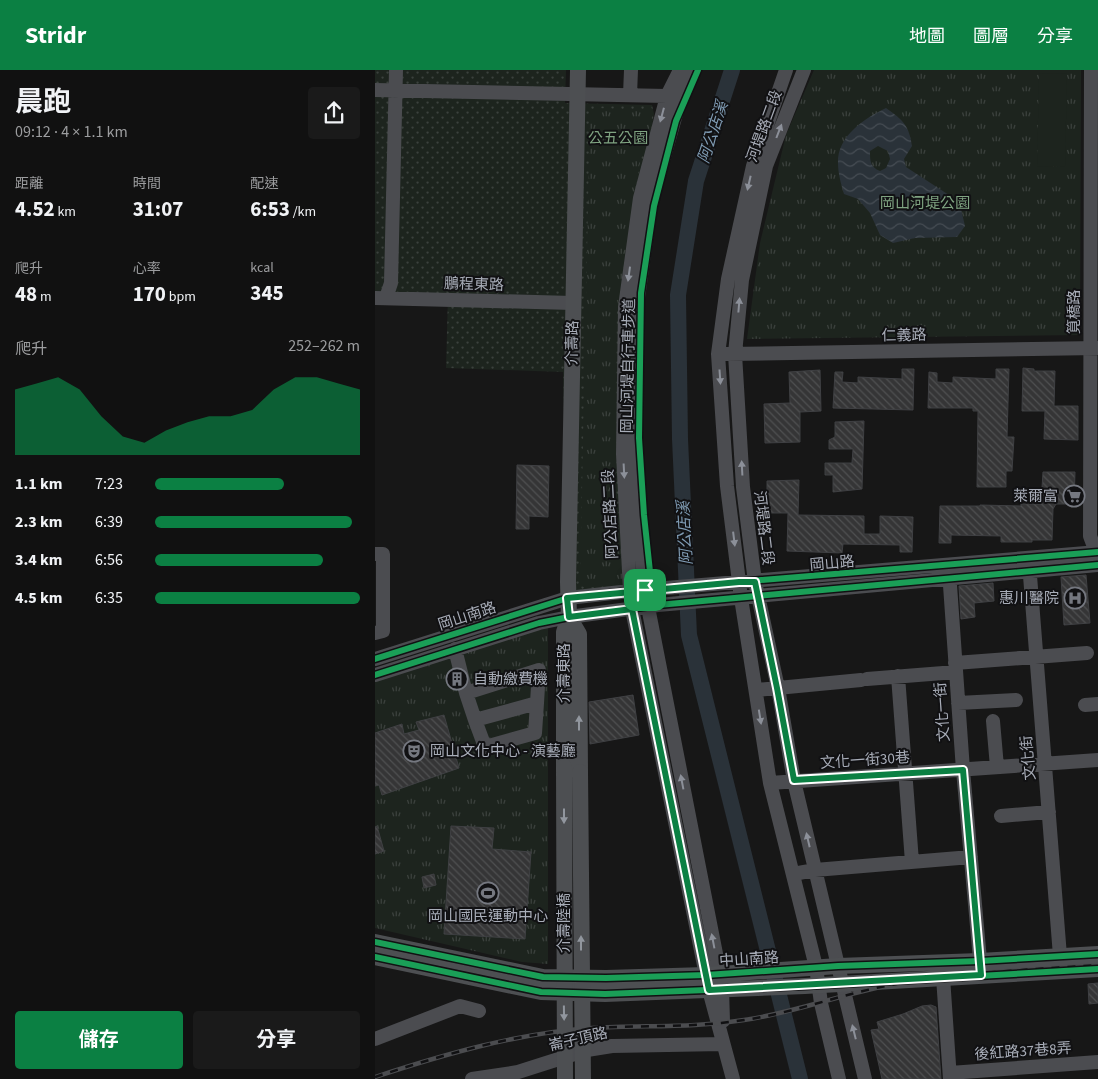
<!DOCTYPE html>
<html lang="zh-TW">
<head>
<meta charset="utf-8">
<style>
  :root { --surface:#111; --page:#1a1a1a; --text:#f1f3f6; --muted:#9c9d9f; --accent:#0b8043 }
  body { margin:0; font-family:"Source Sans 3","Noto Sans TC",sans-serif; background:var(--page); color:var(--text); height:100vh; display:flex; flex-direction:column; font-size:19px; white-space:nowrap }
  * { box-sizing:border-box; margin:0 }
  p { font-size:16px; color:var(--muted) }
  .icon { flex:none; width:28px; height:28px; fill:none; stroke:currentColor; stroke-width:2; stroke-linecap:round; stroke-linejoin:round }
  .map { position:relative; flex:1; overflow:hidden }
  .details { display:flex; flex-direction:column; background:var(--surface); width:375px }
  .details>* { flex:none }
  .pin { position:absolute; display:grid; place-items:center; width:42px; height:42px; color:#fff; margin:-21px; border-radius:10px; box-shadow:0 2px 8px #0006 }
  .round { display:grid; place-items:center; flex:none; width:52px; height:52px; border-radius:5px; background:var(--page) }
  .summary { display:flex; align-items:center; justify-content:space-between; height:85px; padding:0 15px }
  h1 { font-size:28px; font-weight:700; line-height:38px }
  .metrics { display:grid; grid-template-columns:repeat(3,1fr); gap:8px; height:85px; padding:5px 15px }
  .metrics div { display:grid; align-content:center }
  .metrics b { font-size:21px; font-weight:700 }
  .metrics small { font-size:14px; font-weight:400 }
  .metrics p { font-size:14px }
  .chart { height:140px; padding:10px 15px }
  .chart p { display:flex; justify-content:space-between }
  .chart svg { width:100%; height:90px; margin-top:5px; fill:var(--accent); opacity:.7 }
  .cta { display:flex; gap:10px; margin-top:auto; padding:10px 15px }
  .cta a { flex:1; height:58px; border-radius:5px; background:var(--accent); color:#fff; font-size:20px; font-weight:700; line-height:58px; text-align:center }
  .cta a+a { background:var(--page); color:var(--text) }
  ul { padding:0 15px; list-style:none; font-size:16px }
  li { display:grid; grid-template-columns:80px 60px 1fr; align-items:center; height:38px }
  li i { height:12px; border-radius:6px; background:var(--accent) }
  header { display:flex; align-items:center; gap:30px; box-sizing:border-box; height:70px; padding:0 25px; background:var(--accent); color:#fff }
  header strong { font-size:24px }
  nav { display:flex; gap:28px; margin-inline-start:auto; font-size:18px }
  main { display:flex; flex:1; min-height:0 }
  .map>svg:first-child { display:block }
  .grass { fill:url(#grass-dots) }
  .park { fill:url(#park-tufts) }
  .garden { fill:#1d241e }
  .water { fill:url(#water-waves); fill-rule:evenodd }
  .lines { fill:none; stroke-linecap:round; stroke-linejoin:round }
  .river { stroke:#2a3239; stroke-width:16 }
  .building { fill:url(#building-back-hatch); stroke:#3f4043 }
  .minor { stroke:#4b4c50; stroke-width:14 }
  .major { stroke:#4d4f52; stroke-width:16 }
  .rail-casing { stroke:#4b4c4f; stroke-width:4.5 }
  .rail { stroke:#111113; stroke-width:2.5; stroke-dasharray:8; stroke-linecap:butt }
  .major-bridge { stroke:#4d4f52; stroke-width:16 }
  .cycleway-casing { stroke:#111113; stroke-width:9 }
  .cycleway { stroke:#1a9f57; stroke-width:6 }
  .oneway { fill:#8c9099 }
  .oneway2 { fill:#91969e }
  .route-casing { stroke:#fff; stroke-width:10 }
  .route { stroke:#0b8043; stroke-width:6 }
  .labels { text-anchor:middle; stroke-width:4; stroke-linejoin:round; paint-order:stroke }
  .street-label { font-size:15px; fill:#a8adb8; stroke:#111113 }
  .park-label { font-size:15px; fill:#7fa381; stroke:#111113 }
  .poi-label { font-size:15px; fill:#a8adb8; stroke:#111113; text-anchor:end }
  .water-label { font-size:16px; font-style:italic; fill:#7f9bb3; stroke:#111113 }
</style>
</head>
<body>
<header>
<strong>Stridr</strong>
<nav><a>地圖</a><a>圖層</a><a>分享</a></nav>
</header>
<main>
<section class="details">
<div class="summary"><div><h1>晨跑</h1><p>09:12 · 4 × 1.1 km</p></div><a class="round"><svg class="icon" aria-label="share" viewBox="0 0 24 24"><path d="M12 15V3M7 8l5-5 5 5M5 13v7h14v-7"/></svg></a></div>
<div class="metrics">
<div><p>距離</p><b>4.52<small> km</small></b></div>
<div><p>時間</p><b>31:07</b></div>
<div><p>配速</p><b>6:53<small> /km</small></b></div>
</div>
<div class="metrics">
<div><p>爬升</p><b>48<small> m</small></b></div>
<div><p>心率</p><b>170<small> bpm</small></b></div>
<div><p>kcal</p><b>345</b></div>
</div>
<div class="chart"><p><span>爬升</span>252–262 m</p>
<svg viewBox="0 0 160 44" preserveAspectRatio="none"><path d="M0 44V12L10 9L20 6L30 12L40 25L50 35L60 38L70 32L80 28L90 25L100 25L110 22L120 12L130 6L140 6L150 9L160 12V44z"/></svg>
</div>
<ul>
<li><b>1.1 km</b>7:23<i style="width:63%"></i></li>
<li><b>2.3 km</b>6:39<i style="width:96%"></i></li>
<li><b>3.4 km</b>6:56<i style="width:82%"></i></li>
<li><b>4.5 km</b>6:35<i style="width:100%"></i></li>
</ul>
<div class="cta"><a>儲存</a><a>分享</a></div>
</section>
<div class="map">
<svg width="723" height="1009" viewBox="0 0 723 1009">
  <defs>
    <pattern id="grass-dots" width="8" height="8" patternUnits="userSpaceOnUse" patternTransform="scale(1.25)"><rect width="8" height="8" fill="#1d241e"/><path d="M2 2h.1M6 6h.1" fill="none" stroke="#3b413d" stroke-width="1.8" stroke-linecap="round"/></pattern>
    <pattern id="park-tufts" width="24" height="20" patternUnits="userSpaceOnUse" patternTransform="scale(1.25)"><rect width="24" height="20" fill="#1d241e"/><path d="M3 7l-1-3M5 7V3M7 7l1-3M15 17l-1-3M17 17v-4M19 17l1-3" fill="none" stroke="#3b413d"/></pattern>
    <pattern id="water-waves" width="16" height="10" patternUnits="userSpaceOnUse" patternTransform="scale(1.25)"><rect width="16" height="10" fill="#2a3239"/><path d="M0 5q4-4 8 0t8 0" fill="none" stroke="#464d54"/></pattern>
    <pattern id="building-back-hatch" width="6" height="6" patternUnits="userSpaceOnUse" patternTransform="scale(1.25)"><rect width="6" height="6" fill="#353536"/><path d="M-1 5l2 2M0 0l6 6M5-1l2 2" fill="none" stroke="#4f5051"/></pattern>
  </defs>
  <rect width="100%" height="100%" fill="#171717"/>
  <path class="grass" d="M0,0h191l-1,33 87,2 2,9 -14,84 -10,393 -62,7 -5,-226 -117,-4 2,-73 -73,-2z"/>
  <path class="park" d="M439,0h267l-1,265 -333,4 13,-96 26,-108z
    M220,38l56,2 2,3 -14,54 -22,143 -3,152 9,117 -5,5 -32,4 -6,-3 10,-472z
    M173,551v343l-26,-2 -147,-34v-253z"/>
  <path class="garden" d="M664,3l28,1 -2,93 -28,-1z"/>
  <path class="water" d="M511,38c17,12 23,17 26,38l-8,13 2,8 46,30 9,12 4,17 -8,11 -42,1 -22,5 -13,-8 -10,-22 -12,-14 -14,-5c-3,-10 -6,-21 -6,-31 -1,-27 27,-45 48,-55zM503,76l10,5 2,8 -4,9 -6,3c-10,-4 -10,-10 -10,-20z"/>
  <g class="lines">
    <path class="river" d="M357,0l-36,111 -18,114 2,144 9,196 111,444"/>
  </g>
  <path class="building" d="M648,298l11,1v2h21l-1,35h24v34l-34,-1 1,-28h-23z
    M527,299h12l-1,41 -80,-2 2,-36h8l-1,10 16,1v-6l44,2z
    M621,299h13l-2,68h7l-2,34h-6v16h-29l1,-76h-5v-3h-45l1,-36 8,1v9l16,1v-6l43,2z
    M445,300l1,41 -21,1v30l-35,1 -1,-39 26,-1 -1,-31z
    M489,351l-2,68 -29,3v-17h-8v-12h27l1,-14h-24v-9l6,-3v-15z
    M142,395l32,1 -1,51 -19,-1v13h-13z
    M668,402h32l-1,32h-18l-3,5 -1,31h-20v2h-31v-6l-50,-1v8h-12l1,-37h40v-1l41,1v-2h20z
    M424,410l-1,35 66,1v18h16v-18l33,1 -1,35h-12v-7l-57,-1 -1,9 -55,-2 1,-38h-21v-32z
    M711,505l4,48 -26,2 -3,-48z
    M618,513l1,18 -20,2 1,14 -14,2 -2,-33z
    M258,625l6,40 -49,9 -1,-42z
    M69,645l15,53 -77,27 -3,-10 -4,1v-53l27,-9 2,10 15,-4 -3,-8z
    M2,756l7,25 -9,3v-27z
    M76,756l43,2 -2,21 39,3 -6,87 -81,-5z
    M59,804l2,11 -12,3 -2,-11z
    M723,913v20l-9,1 -1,-20z
    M556,935l5,2 5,72h-59l-11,-49 8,-1 -2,-7 26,-8 19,-8z"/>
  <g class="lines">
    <path class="minor" d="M305,0l-13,26 -27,102 -15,109 -2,147 7,137 2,18 77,381 24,89
      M319,0l-14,30 -29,102 -14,103 -3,142 10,134 4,26 72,367 2,15 1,32
      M411,0l-33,96 -25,113 -10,75 9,132 14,112 29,185 46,184 5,36 18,76
      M429,0l-38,96 -24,114 -7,74 8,133 12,95 23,106 16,93 71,298
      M716,0l-1,466 6,16v9
      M0,20l292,6 7,2
      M255,25l1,-25
      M0,228l198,5
      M11,228l5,-15 5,-213
      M351,284l372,-6
      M0,484h8v77l-8,2
      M654,493l31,393
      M574,501l14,199 18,201
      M80,579l11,44 9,27 62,-17 2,-33 -73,23
      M0,589l193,-61 62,-7 468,-39
      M580,593l132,-10
      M0,605l164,-52 30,-6 89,-12 440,-40
      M523,606l14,186
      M492,609l89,-7
      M381,620l105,-10
      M583,633l58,-3
      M710,635l13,-1
      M100,650l10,27 50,-14 2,-30
      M618,651l4,46
      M395,713l328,-23
      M626,746l48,-4
      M418,804l22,-4 156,-13
      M568,907l7,102
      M0,969l85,-33 19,5
      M575,1003l148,-11
      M97,1009l46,-7 69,-22 25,-4 111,-2"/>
    <path class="major" d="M194,547l10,17 1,138
      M189,697v-135l5,-15 -1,-35 10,-512
      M0,872l168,35 63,1 100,-3 132,-9 142,-5 118,-7
      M0,887l166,35 64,2 200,-8 293,-17"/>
    <g class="rail-casing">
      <path id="rail" d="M0,1007c70,-23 143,-44 217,-49 51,-3 102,0 152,-8 50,-7 97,-26 147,-35 68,-13 138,-15 207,-20"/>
    </g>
    <use href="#rail" class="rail"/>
    <path class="major-bridge" d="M189,697l1,312
      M205,702l3,307"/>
    <g class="cycleway-casing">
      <path id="cycleway" d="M276,511l-7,-66 -5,-77 2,-145 13,-87 22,-85 22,-51
        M0,589l193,-61 62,-7 468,-39
        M0,605l164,-52 30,-6 89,-12 440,-40
        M0,872l168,35 63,1 100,-3 132,-9 142,-5 118,-7
        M0,887l166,35 64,2 200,-8 293,-17"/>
    </g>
    <use href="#cycleway" class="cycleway"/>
  </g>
  <defs><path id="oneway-solid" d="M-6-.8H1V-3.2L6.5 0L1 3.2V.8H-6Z" transform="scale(1.25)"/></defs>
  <g class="oneway">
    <use href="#oneway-solid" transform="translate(287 45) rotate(105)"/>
    <use href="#oneway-solid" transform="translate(404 61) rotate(-69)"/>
    <use href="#oneway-solid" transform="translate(374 113) rotate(103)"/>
    <use href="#oneway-solid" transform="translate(254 204) rotate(98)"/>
    <use href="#oneway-solid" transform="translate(364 235) rotate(-85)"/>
    <use href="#oneway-solid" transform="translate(345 307) rotate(86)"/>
    <use href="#oneway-solid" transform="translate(367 398) rotate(-93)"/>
    <use href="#oneway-solid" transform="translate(249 401) rotate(87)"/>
    <use href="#oneway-solid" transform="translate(359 469) rotate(83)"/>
    <use href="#oneway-solid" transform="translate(385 647) rotate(81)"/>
    <use href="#oneway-solid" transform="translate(307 712) rotate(-101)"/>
    <use href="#oneway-solid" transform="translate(433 770) rotate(-103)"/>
    <use href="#oneway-solid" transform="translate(338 871) rotate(-101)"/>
    <use href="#oneway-solid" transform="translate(479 962) rotate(-104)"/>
  </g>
  <g class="oneway2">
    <use href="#oneway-solid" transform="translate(204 653) rotate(-90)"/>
    <use href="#oneway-solid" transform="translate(189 746) rotate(90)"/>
    <use href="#oneway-solid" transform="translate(206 873) rotate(-90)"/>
    <use href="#oneway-solid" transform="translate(189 943) rotate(89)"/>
  </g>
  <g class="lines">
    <g class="route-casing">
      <path id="route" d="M364,512h16l22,106 17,92 169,-10 18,205 -272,15 -77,-381 -63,8 -2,-19z"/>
    </g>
    <use href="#route" class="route"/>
  </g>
  <defs>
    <g id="supermarket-ring" transform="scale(1.125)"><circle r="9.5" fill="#111113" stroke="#757880" stroke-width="1.5"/><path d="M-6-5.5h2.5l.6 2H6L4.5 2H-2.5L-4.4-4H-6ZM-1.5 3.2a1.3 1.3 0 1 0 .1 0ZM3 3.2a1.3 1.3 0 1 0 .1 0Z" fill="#757880"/></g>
    <g id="hospital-ring" transform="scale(1.125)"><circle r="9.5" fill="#111113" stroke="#757880" stroke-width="1.5"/><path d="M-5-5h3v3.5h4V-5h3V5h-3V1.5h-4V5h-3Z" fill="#757880"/></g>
    <g id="building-ring" transform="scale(1.125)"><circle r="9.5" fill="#111113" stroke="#757880" stroke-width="1.5"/><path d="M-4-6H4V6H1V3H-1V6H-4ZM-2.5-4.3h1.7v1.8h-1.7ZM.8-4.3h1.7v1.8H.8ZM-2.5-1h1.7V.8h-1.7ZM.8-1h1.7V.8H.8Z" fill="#757880"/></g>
    <g id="theatre-ring" transform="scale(1.125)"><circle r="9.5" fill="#111113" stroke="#757880" stroke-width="1.5"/><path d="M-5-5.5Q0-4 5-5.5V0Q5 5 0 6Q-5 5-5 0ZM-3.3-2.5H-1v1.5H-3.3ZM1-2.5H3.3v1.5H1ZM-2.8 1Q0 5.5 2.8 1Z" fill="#757880"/></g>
    <g id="stadium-ring" transform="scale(1.125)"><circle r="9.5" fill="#111113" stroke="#757880" stroke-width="1.5"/><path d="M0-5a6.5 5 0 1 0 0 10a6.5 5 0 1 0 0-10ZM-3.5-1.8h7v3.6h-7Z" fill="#757880"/></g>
  </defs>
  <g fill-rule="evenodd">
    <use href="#supermarket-ring" x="699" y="426"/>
    <use href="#hospital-ring" x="700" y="528"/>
    <use href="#building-ring" x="82" y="609"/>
    <use href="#theatre-ring" x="39" y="681"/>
    <use href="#stadium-ring" x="113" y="823"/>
  </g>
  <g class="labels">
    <g class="street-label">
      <text transform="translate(389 56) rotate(-70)" y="5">河堤路二段</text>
      <text transform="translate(99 214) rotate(2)" y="5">鵬程東路</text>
      <text transform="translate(699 242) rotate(-90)" y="5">筧橋路</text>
      <text transform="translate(529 265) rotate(-1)" y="5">仁義路</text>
      <text transform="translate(197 273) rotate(-89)" y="5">介壽路</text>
      <text transform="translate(253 296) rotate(-89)" y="5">岡山河堤自行車步道</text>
      <text transform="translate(235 444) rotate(-93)" y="5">阿公店路二段</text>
      <text transform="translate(389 458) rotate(83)" y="5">河堤路二段</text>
      <text transform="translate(457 493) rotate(-5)" y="5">岡山路</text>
      <text transform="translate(92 546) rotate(-18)" y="5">岡山南路</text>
      <text transform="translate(189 603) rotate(-90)" y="5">介壽東路</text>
      <text transform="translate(567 642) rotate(-94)" y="5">文化一街</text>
      <text transform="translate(653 688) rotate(-95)" y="5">文化街</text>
      <text transform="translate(490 690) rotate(-4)" y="5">文化一街30巷</text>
      <text transform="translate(189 853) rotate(-90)" y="5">介壽陸橋</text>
      <text transform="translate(374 889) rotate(-4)" y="5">中山南路</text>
      <text transform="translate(203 969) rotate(-13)" y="5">崙子頂路</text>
      <text transform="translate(648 981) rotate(-4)" y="5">後紅路37巷8弄</text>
    </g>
    <g class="park-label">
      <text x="243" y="73">公五公園</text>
      <text x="550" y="138">岡山河堤公園</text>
    </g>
    <g class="poi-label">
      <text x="683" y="431">萊爾富</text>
      <text x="684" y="533">惠川醫院</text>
      <text x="98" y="614" text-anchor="start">自動繳費機</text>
      <text x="55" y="686" text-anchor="start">岡山文化中心 - 演藝廳</text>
      <text x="113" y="851" text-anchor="middle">岡山國民運動中心</text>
    </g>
    <g class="water-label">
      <text transform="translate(337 62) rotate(-72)" y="6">阿公店溪</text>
      <text transform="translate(309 463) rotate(-93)" y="6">阿公店溪</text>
    </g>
  </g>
</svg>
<div class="pin" style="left:270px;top:520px;background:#1e9e55"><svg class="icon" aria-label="arrive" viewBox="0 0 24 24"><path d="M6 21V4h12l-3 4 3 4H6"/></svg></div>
</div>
</main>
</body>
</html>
